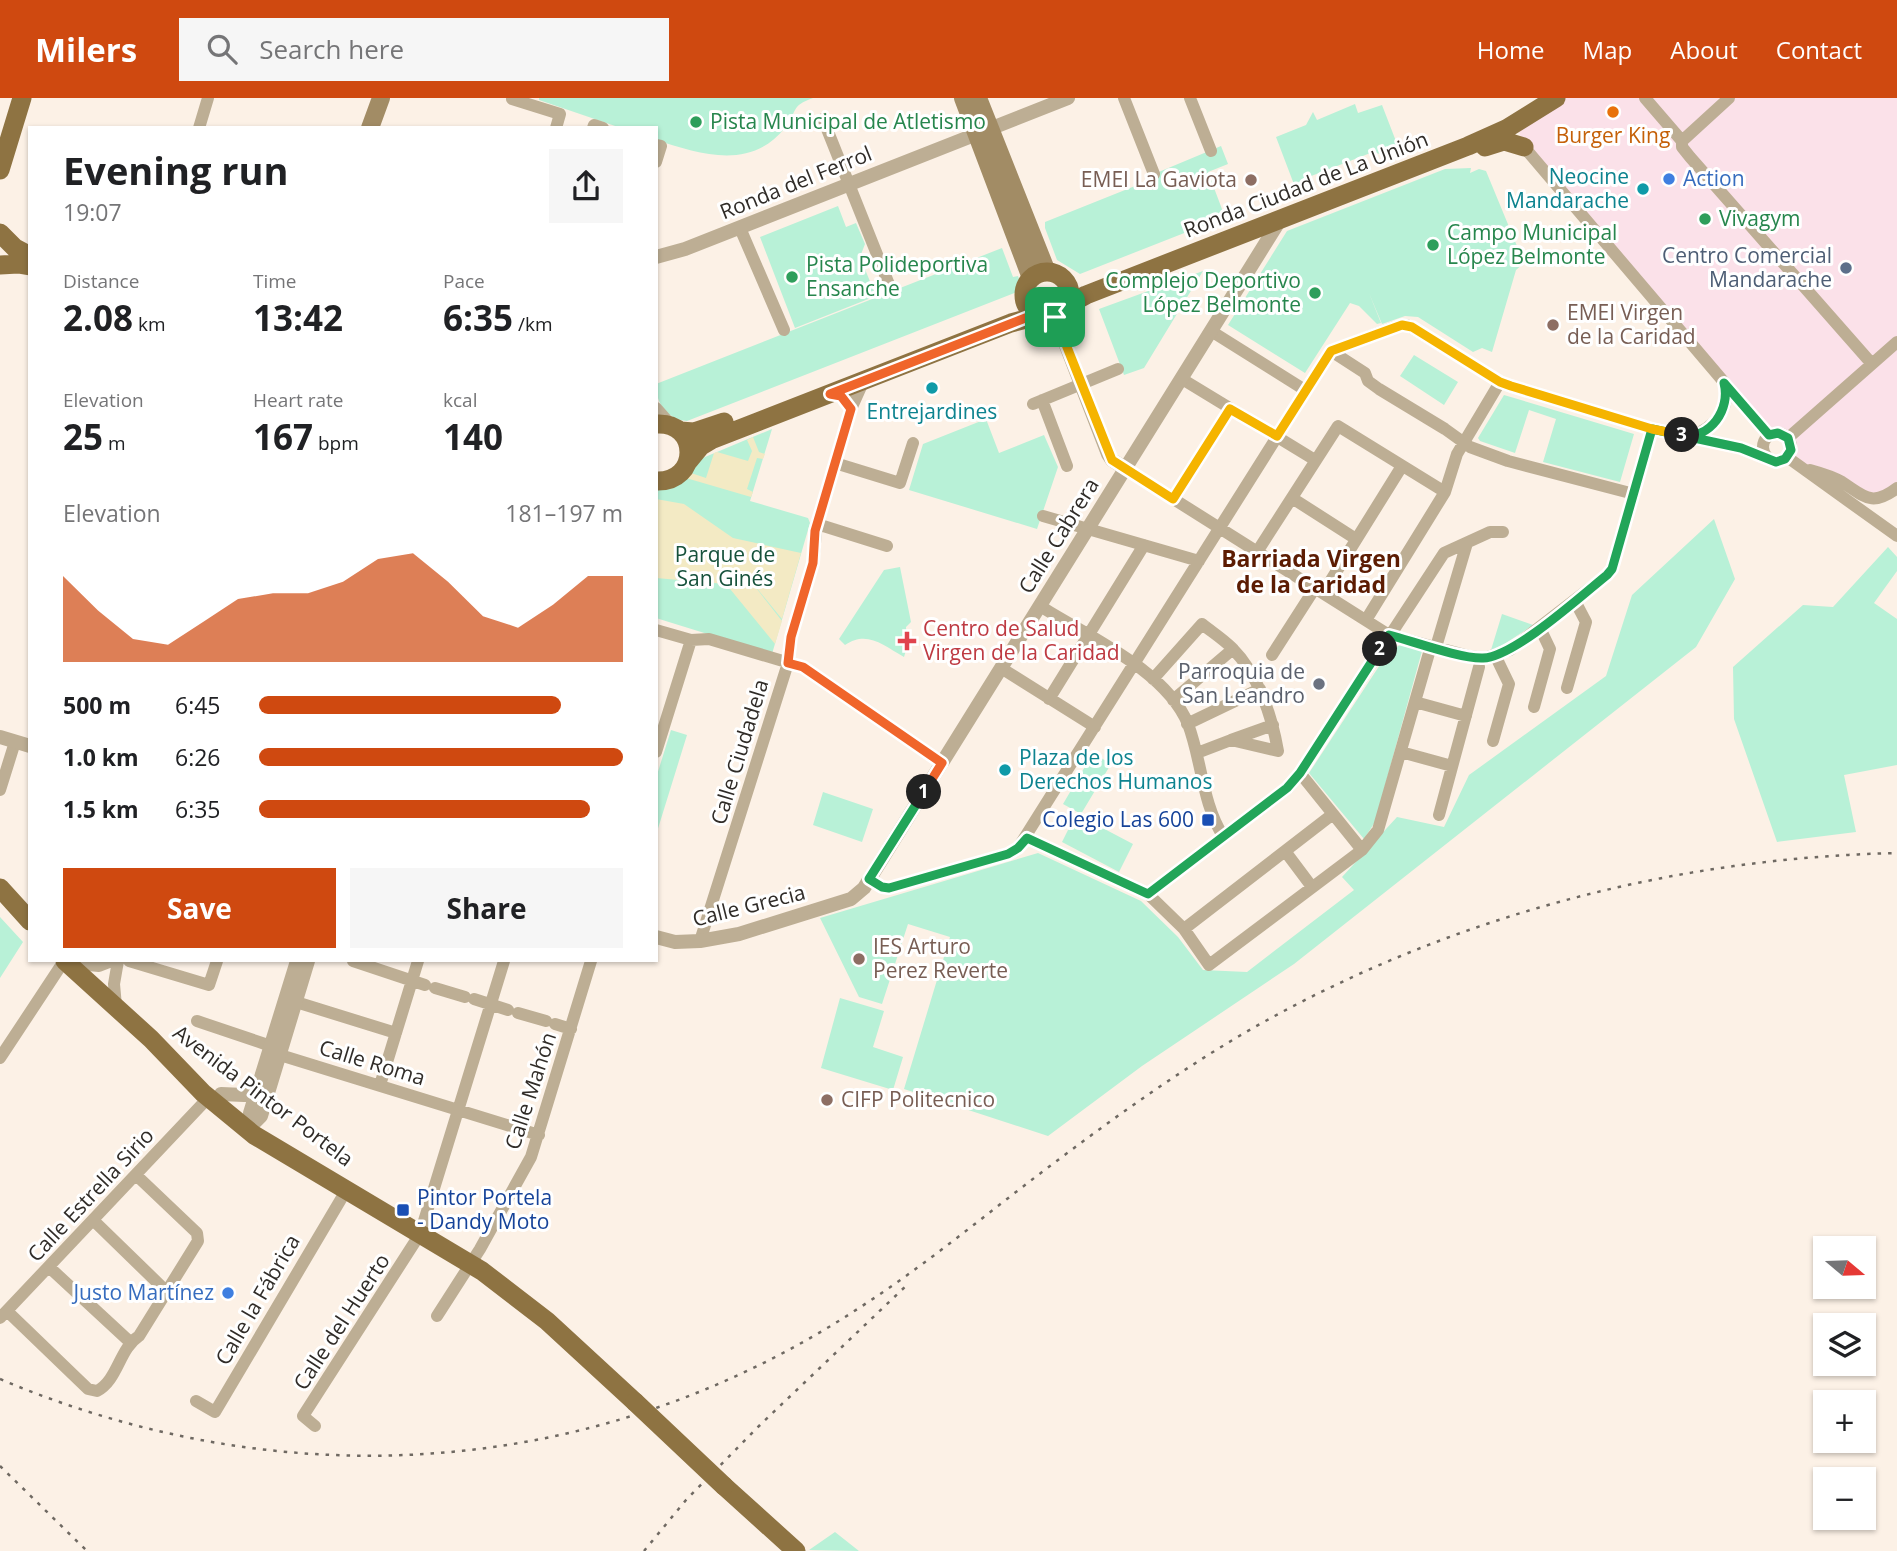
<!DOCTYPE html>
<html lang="en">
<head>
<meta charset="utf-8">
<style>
  :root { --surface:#fff; --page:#f6f6f6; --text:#202124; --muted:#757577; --accent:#cf4910 }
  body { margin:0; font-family:"Open Sans",sans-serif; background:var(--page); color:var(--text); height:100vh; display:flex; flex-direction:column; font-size:26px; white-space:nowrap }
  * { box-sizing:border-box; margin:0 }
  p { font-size:23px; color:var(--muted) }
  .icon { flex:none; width:38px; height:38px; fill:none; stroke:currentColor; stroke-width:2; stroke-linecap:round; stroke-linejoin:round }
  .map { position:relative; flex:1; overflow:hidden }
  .panel { position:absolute; left:28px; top:28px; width:630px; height:836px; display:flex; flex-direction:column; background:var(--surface); border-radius:0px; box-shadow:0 2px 5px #0004 }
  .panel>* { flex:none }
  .needle { width:46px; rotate:109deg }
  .controls { position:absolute; left:1813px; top:1138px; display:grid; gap:14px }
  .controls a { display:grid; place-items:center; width:63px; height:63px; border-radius:0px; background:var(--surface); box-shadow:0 2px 5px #0004; font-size:35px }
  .pin { position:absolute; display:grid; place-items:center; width:60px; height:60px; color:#fff; margin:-30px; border-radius:14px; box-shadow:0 4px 10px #0006 }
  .km { position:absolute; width:35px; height:35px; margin:-18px; border-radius:50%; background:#222; color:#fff; font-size:19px; line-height:35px; text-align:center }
  .round { display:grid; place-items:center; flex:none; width:74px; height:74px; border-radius:0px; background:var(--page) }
  .headline { display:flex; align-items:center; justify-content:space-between; height:119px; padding:0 35px }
  h1 { font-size:38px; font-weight:700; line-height:52px }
  .metrics { display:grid; grid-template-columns:repeat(3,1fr); gap:10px; height:119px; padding:7px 35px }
  .metrics div { display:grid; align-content:center }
  .metrics b { font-size:35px; font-weight:700 }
  .metrics small { font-size:19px; font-weight:400 }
  .metrics p { font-size:19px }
  .chart { height:196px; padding:14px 35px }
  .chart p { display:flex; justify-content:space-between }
  .chart svg { width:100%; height:126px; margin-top:7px; fill:var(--accent); opacity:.7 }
  .cta { display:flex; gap:14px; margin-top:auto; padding:14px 35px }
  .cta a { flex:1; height:80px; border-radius:0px; background:var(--accent); color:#fff; font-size:28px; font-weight:700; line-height:80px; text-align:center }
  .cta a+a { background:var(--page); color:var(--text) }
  ul { padding:0 35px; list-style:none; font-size:23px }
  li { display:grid; grid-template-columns:112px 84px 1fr; align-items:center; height:52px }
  li i { height:18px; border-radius:9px; background:var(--accent) }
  header { display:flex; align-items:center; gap:42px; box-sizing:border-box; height:98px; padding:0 35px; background:var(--accent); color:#fff }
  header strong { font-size:33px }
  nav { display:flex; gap:38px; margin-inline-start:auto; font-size:24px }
  .search { width:490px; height:63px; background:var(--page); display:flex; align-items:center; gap:18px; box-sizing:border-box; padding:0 24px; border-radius:0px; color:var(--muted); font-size:26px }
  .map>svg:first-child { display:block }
  .commercial { fill:#fbe1e9 }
  .green { fill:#b8f1d7 }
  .sand { fill:#f3eac4 }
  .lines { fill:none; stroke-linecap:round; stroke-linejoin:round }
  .minor { stroke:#bdae94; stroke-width:12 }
  .tertiary { stroke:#bdae94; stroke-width:14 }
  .secondary { stroke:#a28c65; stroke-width:18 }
  .primary { stroke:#8e7342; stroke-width:19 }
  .rail { stroke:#6f6962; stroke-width:2.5; stroke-dasharray:3.5 7; stroke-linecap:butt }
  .primary-bridge { stroke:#8e7342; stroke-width:19 }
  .split-1-casing { stroke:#fff; stroke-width:14 }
  .split-2-casing { stroke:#fff; stroke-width:14 }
  .split-3-casing { stroke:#fff; stroke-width:14 }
  .split-4-casing { stroke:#fff; stroke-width:14 }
  .split-1 { stroke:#f0652b; stroke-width:9 }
  .split-2 { stroke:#22a559; stroke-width:9 }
  .split-3 { stroke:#22a559; stroke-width:9 }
  .split-4 { stroke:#f5b400; stroke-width:9 }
  .food-dot { fill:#e8710a; stroke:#fff; stroke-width:2.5 }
  .leisure-dot { fill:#2e9e5b; stroke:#fff; stroke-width:2.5 }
  .shop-dot { fill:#3f7fe0; stroke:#fff; stroke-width:2.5 }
  .education-dot { fill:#8d6e63; stroke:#fff; stroke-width:2.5 }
  .culture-dot { fill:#0f9aa8; stroke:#fff; stroke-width:2.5 }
  .service-dot { fill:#5c6f8a; stroke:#fff; stroke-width:2.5 }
  .health-dot { fill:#e0444e; stroke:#fff; stroke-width:2.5 }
  .worship-dot { fill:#6b7280; stroke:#fff; stroke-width:2.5 }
  .transit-dot { fill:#1a4fb4; stroke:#fff; stroke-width:2.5 }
  .labels { text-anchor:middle; stroke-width:6; stroke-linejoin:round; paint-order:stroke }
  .leisure-label { font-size:21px; fill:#27864d; stroke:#fff; text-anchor:start }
  .food-label { font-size:21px; fill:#c56008; stroke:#fff }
  .culture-label { font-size:21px; fill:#0d838f; stroke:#fff; text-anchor:end }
  .shop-label { font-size:21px; fill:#366cbe; stroke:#fff; text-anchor:start }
  .education-label { font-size:21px; fill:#785e54; stroke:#fff; text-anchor:start }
  .street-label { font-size:21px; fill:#302c28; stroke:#fff }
  .service-label { font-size:21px; fill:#4e5e75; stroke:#fff; text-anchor:end }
  .park-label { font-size:21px; fill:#16513b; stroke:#fff }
  .health-label { font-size:21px; fill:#be3a42; stroke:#fff; text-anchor:start }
  .worship-label { font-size:21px; fill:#5b616d; stroke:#fff; text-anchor:end }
  .transit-label { font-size:21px; fill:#164399; stroke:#fff; text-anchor:end }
  .neighbourhood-label { font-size:23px; font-weight:bold; fill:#5c1c03; stroke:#fff }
</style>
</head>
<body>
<header>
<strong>Milers</strong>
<div class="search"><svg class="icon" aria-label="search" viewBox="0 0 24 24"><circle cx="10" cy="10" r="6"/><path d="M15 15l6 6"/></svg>Search here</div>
<nav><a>Home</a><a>Map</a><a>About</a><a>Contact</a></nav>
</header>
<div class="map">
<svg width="1897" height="1453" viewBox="0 0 1897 1453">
  <rect width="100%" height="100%" fill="#fcf1e6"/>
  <path class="commercial" d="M1556,0h341v390l-16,10 -93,-40 3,-13 -3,-7 -7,-4 -12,1 -248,-297 -2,-6z"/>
  <path class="green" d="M539,0h274c-23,8 -15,13 -28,30 -35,43 -85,26 -129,12v-12h-35l-82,-28z
    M1355,6l3,9 24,-8 17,44 -16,6 -10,-3 -72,28 -2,6 -4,1 -19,-50 30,-12 7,-13 4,8z
    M1221,48l7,18 -20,8 17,45 -145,57 -23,-14 -12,-32v-6l100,-40 9,-8z
    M1471,70l-1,5 9,-4 7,2 38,92 -8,7 -24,82 -10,-4 -9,4 -55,-35 -13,-1 -23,8 -13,-31 12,30 -4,1 -18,-18 -9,-3 -45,70 -77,-48 59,-94 158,-62z
    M838,108l8,21 10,-4 9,21 -5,13 16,39 -81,32 -35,-91z
    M1002,150l11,29 5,-1 2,6 -3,10 -330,129c-20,-2 -31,-17 -31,-37z
    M1203,173l-59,97 -20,7 -25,-66z
    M1414,257l44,27 -14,23 -44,-29z
    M1504,297l130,39 -14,48 -77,-20 13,-43 -27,-9 -14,43 -35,-12 -2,-3z
    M986,321l13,34 45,-18 14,32 -21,62 -128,-39 14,-46z
    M772,331l-22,72 58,17 2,5 -38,131 -116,-36v-129l49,-32z
    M1714,421l21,60 -39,68 -402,317 -152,102 -94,70 -144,-47 46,-152 -42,-13 -26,80 -23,-7 -39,-79 218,-65 103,48 37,36 25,33 44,2 107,-82 -12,-13 55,-60 47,10 25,-52 137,-99 26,-81z
    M1888,449l9,10v14l-23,32 23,16v146l-53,10 12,57 -79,10 -43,-123 -1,-52 70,-62 30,2z
    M900,469l11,55 -5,5 1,20 -3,10c-21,-12 -37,-27 -59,-12l-6,-6 45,-69z
    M1502,516l31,11 -30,20 -12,5z
    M1400,547l22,6 -47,171 -11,17 -55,-66 80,-122z
    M671,632l16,5 -31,100v-57z
    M1093,655l18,11 -30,50 -18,-10z
    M823,694l50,17 -11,33 -49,-17z
    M1076,716l57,30 -14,28 -57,-30z
    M0,819l23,25 -23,36z
    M840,900l44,13 -11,36 30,10 -10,33 -72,-22z
    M835,1434l24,19 -50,-1z"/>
  <path class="sand" d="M753,339l6,15 6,2 -2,5 -6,-1 -10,31 6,3 -2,5 -65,-19 5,-5 15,5 8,-25 3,-1 31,9 4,-10 -5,-11z
    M656,401l28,5 49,34 68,15 -19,66 -36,-44 36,46 -7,23 -49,-60 -70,-6z"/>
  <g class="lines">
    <path class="minor" d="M1124,0l30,76
      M1190,0l21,53
      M1645,0l37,43v6l8,10 182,207
      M512,1l48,15 -4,14
      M823,21l69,173
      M199,30l9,-30
      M593,30l1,-3 9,3
      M1682,43l47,-43
      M656,47l5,1 -5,16
      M1524,49l245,288
      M740,130l44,102
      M1211,233l94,59
      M1331,253l34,22 3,8 11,8 66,40 25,18 38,14 126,33
      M1182,281l133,81
      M1042,302l25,66
      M1033,306l85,-35
      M656,310l15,17
      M1763 349a14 14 0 1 1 28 0a14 14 0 1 1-28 0Z
      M1692,338c22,-9 40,-27 32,-52
      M1788,340l109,-96
      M1787,359l110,79
      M835,365l65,20 13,-40
      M1126,371l263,166 80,21 15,2 26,-8 97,-75 5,-6 40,-140
      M1810,372c11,3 22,6 32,12 23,15 30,25 55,6
      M1292,400l64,41
      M1173,401l57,-90
      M1043,418l156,45
      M817,426l70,22
      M1257,454l81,-126 107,66
      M1323,495l79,-127
      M1040,508c47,30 126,64 148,118 14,37 14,79 35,112
      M1366,522l79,-128 12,-38 43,-72
      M656,532l35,10 18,-1 94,28 139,96
      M1436,549l31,-104
      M1272,557l43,-67
      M1001,570l94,59
      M1153,581l49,-55c10,8 21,15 30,24 26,26 40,68 46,103l-47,-11 -34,13
      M1567,590l19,-66 -11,-21
      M1049,601l95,-154
      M1173,602l60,-51
      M1415,604l51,14
      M1534,609l16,-58 -10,-21
      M1187,626l73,-35
      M1231,642l42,-15
      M1493,643l16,-57 -14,-29
      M656,654l35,-112
      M1401,654l51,14
      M1300,675l62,77
      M0,692l15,-48
      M1439,717l40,-148
      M1027,740l121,56 36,35 25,36 153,-115 16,-20 53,-184
      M1285,753l27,36
      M869,781l13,8 7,1 119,-34 10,-6 313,-497 63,-24 13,-2 93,57 11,4 141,43 89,19 26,10
      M1148,796l140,-106 12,-15 144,-220 46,-21h13
      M1184,831l149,-115
      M700,843l88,-278 3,-26 22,-74 4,-39 34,-115 13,-29
      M129,863l80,24 8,-24
      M353,863l72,24
      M68,865l31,3 13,-5
      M435,890l30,9
      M474,901l34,11
      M296,904l100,31
      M116,908l-2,-22 4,-23
      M518,915l28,8
      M197,923l68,23 15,11 259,80
      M555,926l16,5
      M0,960l64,-97
      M380,987l38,-124
      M93,1122l73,71
      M49,1169l81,75
      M7,1213l81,78 9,2c21,-11 22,-42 42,-55l59,-95 -1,-8 -61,-58
      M437,1218l43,-67 51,-92 60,-196
      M0,1220l209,-221
      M196,1303l19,11 132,-223
      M315,1328l-12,-10 117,-182 84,-273"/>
    <path class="tertiary" d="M656,159l29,-8 383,-151
      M1055,219l53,137 4,6 14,9
      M0,639l30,9
      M656,839l19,5 25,-1 39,-7 112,-35 13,-11 416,-668
      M221,996l23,1 15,-12
      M251,1021l-1,-6 47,-152
      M255,1024l6,-6 47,-155"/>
    <path class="secondary" d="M963,0l68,180
      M978,0l69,174
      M370,30l11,-30"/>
    <path class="primary" d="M1485,49l19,-6 20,6
      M0,72l22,-72
      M0,135l15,15 15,8
      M0,167l18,-1 12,2
      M1024 197a23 23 0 1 1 46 0a23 23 0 1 1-46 0Z
      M1069,206l17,-9 382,-149 38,-17 50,-31
      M656,326c44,-3 44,59 0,57
      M680,333l14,1 30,-10
      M687,365l14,-17 10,-6 300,-117 26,-7
      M0,790l30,33
      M65,863l86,78 52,54 51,42 228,136 65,50 88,81
      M724,1388l72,65"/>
    <path class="rail" d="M0,1281c285,121 599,100 859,-71 70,-45 133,-99 199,-148 61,-46 123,-90 188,-128 198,-114 423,-174 651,-179
      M0,1368l87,85
      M644,1453l42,-51 74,-75 149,-142"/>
    <path class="primary-bridge" d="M635,1304l89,84"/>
  </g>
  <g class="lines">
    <g class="split-1-casing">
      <path id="split-1" d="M924,694l18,-29 -139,-96 -15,-4 3,-26 22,-74 2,-32 36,-122 -10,-13 -11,-2 198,-77h27"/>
    </g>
    <g class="split-2-casing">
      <path id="split-2" d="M924,694l-55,87 13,8 7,1 119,-34 10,-6 9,-10 121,56 139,-106 13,-15 80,-124"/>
    </g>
    <g class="split-3-casing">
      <path id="split-3" d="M1380,551l9,-14c23,6 73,24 94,23 31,-1 98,-62 124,-83l5,-6 40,-140 89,19 35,14 9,-3 6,-9 -3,-12 -10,-5 -9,2 -45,-52c7,26 -14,57 -42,52"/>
    </g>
    <g class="split-4-casing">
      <path id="split-4" d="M1055,219l57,143 61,39 57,-90 47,27 54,-85 71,-26 10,2 88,55 11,4 141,43 30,6"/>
    </g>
    <use href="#split-1" class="split-1"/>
    <use href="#split-2" class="split-2"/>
    <use href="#split-3" class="split-3"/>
    <use href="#split-4" class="split-4"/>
  </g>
  <circle class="food-dot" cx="1613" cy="14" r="7"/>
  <g class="leisure-dot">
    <circle cx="696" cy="24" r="7"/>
    <circle cx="1705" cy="121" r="7"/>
    <circle cx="1433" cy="147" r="7"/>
    <circle cx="792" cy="179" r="7"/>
    <circle cx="1315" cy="195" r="7"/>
  </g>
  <g class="shop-dot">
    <circle cx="1669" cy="81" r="7"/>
    <circle cx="228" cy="1195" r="7"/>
  </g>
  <g class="education-dot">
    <circle cx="1251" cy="82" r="7"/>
    <circle cx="1553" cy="227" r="7"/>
    <circle cx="859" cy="861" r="7"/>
    <circle cx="827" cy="1002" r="7"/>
  </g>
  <g class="culture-dot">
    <circle cx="1643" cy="91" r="7"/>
    <circle cx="932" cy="290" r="7"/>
    <circle cx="1005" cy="672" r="7"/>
  </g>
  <circle class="service-dot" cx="1846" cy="170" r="7"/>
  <path class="health-dot" d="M903.5 532.5h7v7h7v7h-7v7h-7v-7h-7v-7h7z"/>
  <circle class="worship-dot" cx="1319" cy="586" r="7"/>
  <g class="transit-dot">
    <rect x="1201" y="715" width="14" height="14" rx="3.5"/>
    <rect x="396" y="1105" width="14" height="14" rx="3.5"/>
  </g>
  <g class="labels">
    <g class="leisure-label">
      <text x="710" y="31">Pista Municipal de Atletismo</text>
      <text x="1719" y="128">Vivagym</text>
      <text x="1447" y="142">Campo Municipal<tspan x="1447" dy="24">López Belmonte</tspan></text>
      <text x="806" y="174">Pista Polideportiva<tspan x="806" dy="24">Ensanche</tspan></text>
      <text x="1301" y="190" text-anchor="end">Complejo Deportivo<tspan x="1301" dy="24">López Belmonte</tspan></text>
    </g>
    <g class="food-label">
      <text x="1613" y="45">Burger King</text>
    </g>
    <g class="culture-label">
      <text x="1629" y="86">Neocine<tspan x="1629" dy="24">Mandarache</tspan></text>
      <text x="932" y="321" text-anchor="middle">Entrejardines</text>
      <text x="1019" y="667" text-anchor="start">Plaza de los<tspan x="1019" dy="24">Derechos Humanos</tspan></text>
    </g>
    <g class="shop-label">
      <text x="1683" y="88">Action</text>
      <text x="214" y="1202" text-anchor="end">Justo Martínez</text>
    </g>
    <g class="education-label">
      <text x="1237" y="89" text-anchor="end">EMEI La Gaviota</text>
      <text x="1567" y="222">EMEI Virgen<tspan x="1567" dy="24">de la Caridad</tspan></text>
      <text x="873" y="856">IES Arturo<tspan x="873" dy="24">Perez Reverte</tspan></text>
      <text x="841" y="1009">CIFP Politecnico</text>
    </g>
    <g class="street-label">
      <text transform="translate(796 85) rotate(-22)" y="7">Ronda del Ferrol</text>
      <text transform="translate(1306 87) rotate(-21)" y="7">Ronda Ciudad de La Unión</text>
      <text transform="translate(1059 438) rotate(-58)" y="7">Calle Cabrera</text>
      <text transform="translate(740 654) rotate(-73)" y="7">Calle Ciudadela</text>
      <text transform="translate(749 808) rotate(-14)" y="7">Calle Grecia</text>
      <text transform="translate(372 965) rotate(17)" y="7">Calle Roma</text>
      <text transform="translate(531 993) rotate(-72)" y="7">Calle Mahón</text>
      <text transform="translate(263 998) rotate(37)" y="7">Avenida Pintor Portela</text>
      <text transform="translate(91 1097) rotate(-47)" y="7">Calle Estrella Sirio</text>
      <text transform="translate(258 1202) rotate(-60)" y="7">Calle la Fábrica</text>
      <text transform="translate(342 1224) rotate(-57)" y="7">Calle del Huerto</text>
    </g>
    <g class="service-label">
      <text x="1832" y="165">Centro Comercial<tspan x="1832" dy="24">Mandarache</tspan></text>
    </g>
    <g class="park-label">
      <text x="725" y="464">Parque de<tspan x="725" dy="24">San Ginés</tspan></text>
    </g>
    <g class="health-label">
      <text x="923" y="538">Centro de Salud<tspan x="923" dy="24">Virgen de la Caridad</tspan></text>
    </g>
    <g class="worship-label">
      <text x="1305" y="581">Parroquia de<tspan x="1305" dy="24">San Leandro</tspan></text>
    </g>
    <g class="transit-label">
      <text x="1194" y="729">Colegio Las 600</text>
      <text x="417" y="1107" text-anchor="start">Pintor Portela<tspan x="417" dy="24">- Dandy Moto</tspan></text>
    </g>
    <g class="neighbourhood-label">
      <text x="1311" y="469">Barriada Virgen<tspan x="1311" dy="26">de la Caridad</tspan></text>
    </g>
  </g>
</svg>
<div class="controls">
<a><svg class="needle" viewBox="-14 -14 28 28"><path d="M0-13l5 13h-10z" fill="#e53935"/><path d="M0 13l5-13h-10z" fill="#757577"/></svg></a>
<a><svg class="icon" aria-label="layers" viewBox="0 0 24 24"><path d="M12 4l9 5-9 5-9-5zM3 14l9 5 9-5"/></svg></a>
<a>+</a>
<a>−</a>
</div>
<div class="pin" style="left:1055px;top:219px;background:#1e9e55"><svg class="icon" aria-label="arrive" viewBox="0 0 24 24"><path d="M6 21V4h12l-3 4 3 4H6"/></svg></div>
<b class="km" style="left:924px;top:694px">1</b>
<b class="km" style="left:1380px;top:551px">2</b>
<b class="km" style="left:1682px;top:337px">3</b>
<section class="panel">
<div class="headline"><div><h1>Evening run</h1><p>19:07</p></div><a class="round"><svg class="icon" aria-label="share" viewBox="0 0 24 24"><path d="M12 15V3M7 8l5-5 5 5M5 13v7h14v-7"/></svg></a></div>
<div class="metrics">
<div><p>Distance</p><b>2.08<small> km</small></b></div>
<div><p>Time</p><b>13:42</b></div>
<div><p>Pace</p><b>6:35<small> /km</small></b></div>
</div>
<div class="metrics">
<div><p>Elevation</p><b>25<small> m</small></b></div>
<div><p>Heart rate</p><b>167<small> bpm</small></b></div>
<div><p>kcal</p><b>140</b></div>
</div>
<div class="chart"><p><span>Elevation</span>181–197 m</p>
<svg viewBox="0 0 160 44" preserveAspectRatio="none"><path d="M0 44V14L10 26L20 36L30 38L40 30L50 22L60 20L70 20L80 16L90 8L100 6L110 16L120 28L130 32L140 24L150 14L160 14V44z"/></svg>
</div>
<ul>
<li><b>500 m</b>6:45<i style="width:83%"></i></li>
<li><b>1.0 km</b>6:26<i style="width:100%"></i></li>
<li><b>1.5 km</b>6:35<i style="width:91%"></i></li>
</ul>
<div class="cta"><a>Save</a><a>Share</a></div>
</section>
</div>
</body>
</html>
